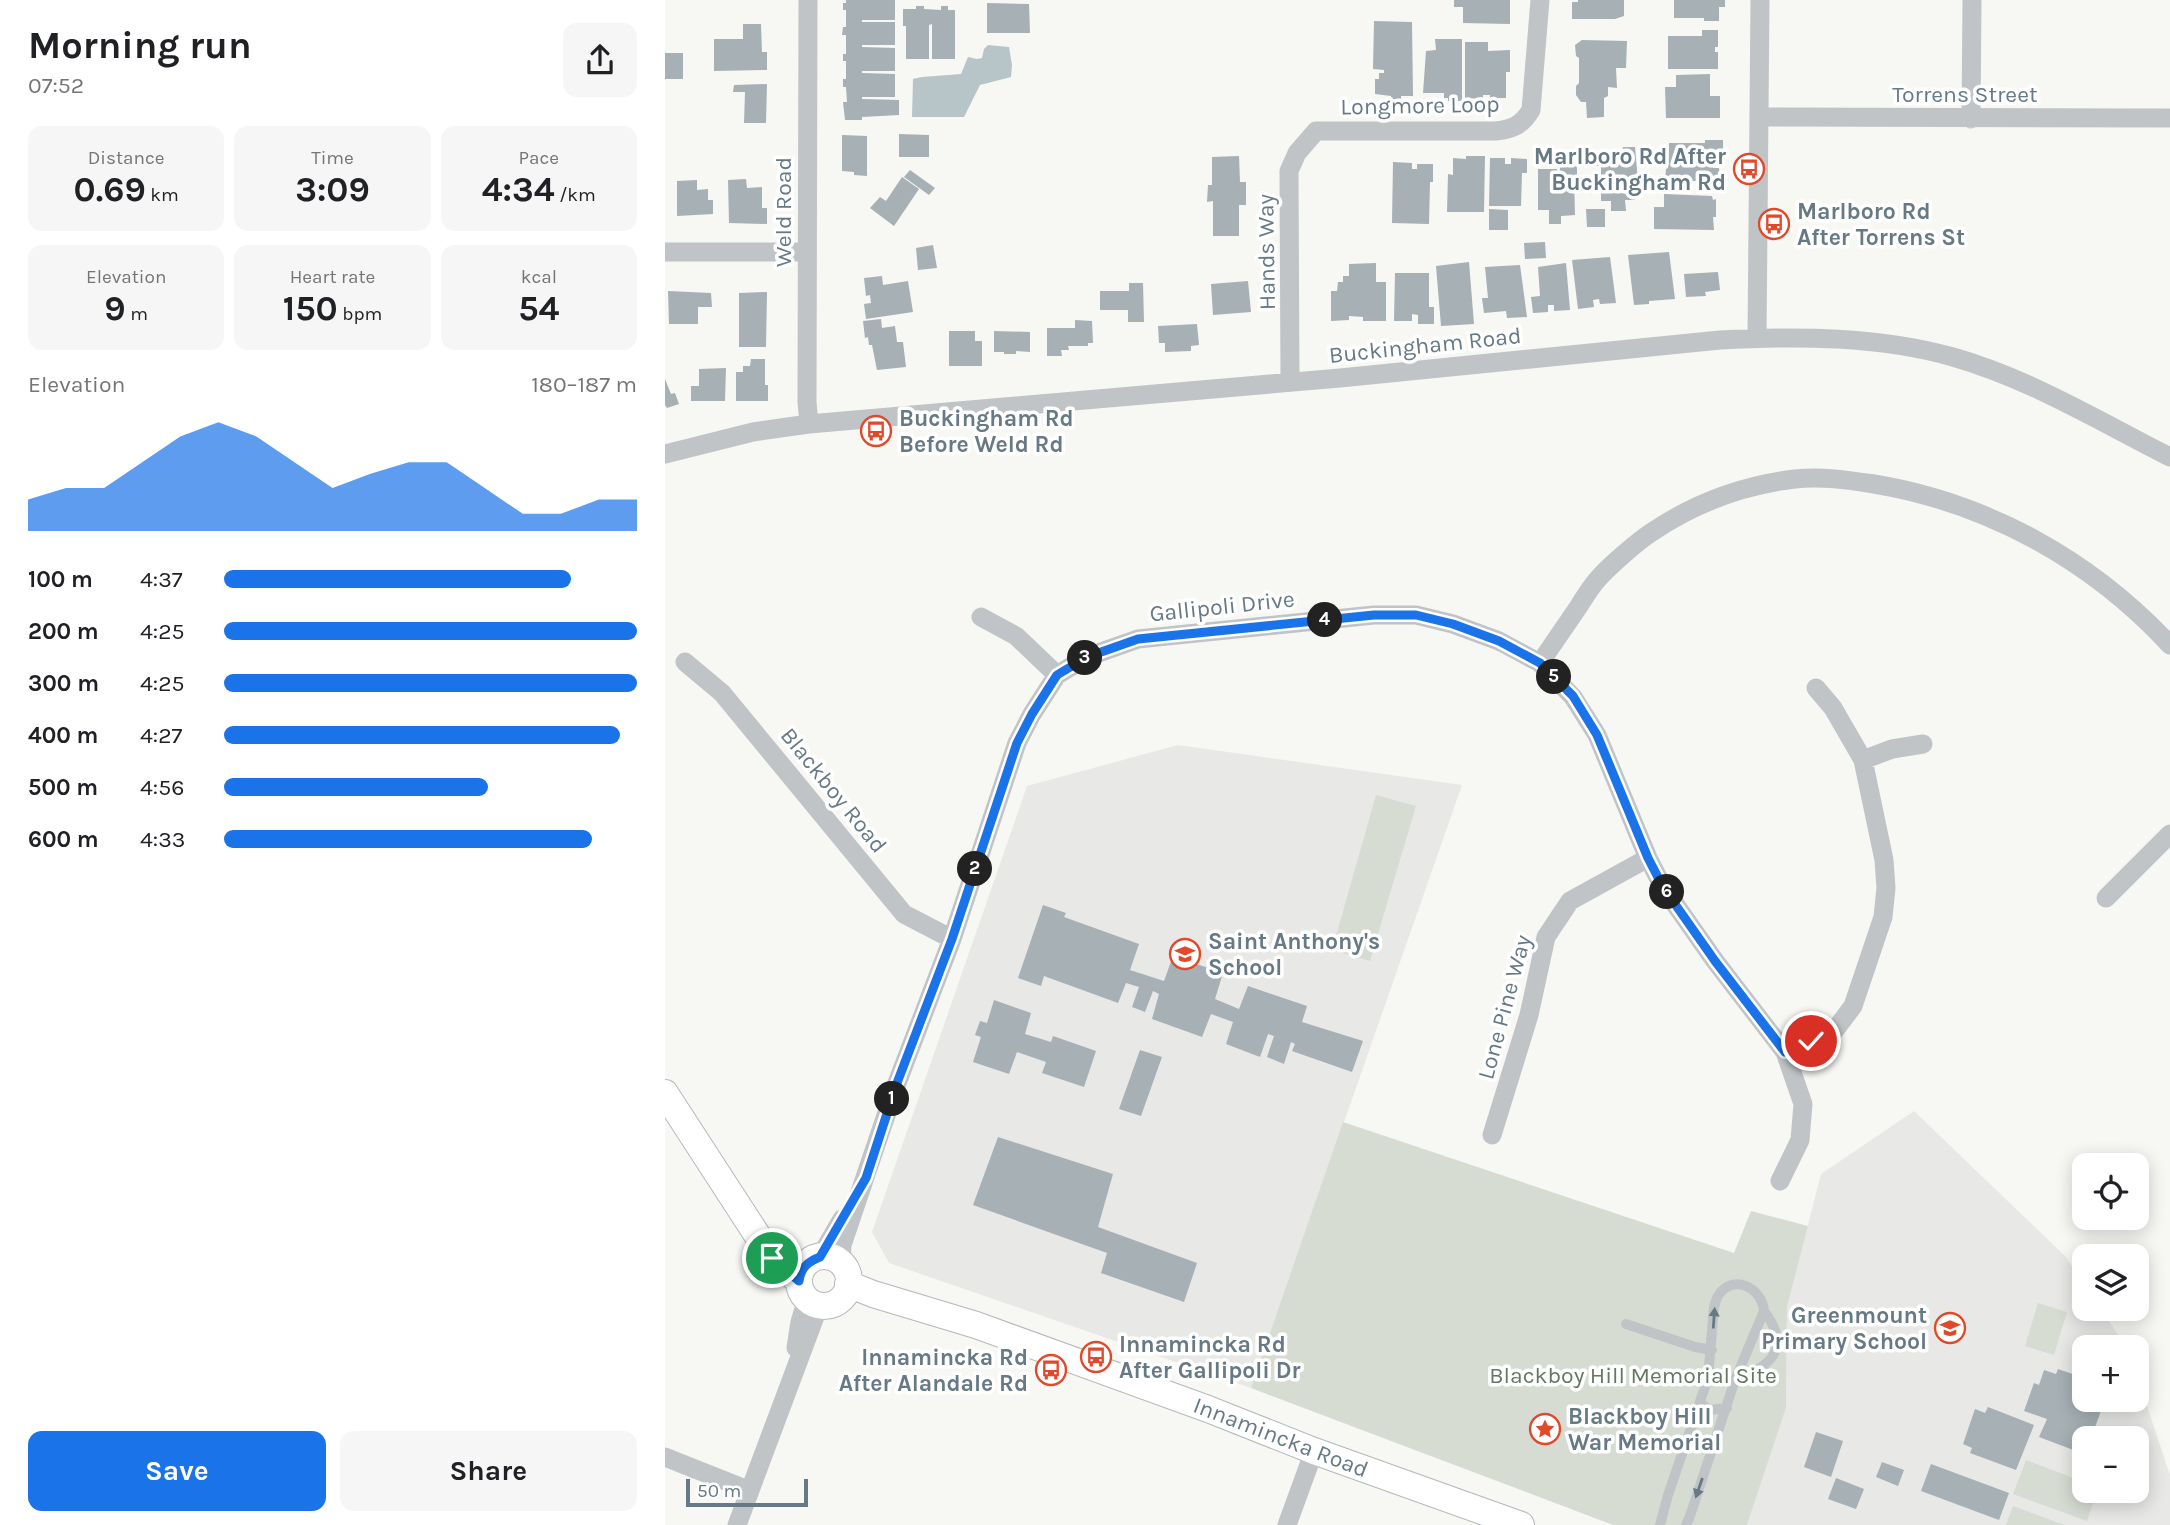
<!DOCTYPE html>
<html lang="en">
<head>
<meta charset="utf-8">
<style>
  :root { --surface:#fff; --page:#f6f6f6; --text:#202124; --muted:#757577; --accent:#1a73e8 }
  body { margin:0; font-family:Karla,sans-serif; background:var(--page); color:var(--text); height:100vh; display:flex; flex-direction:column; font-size:26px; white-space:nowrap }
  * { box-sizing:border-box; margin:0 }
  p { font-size:23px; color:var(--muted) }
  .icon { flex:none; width:38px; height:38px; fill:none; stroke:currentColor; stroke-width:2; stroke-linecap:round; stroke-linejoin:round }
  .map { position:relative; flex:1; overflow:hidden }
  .drawer { display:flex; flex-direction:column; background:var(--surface); width:665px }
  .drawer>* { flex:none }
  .buttons { position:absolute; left:1407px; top:1153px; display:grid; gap:14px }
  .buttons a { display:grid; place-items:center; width:77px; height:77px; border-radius:14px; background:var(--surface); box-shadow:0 4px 18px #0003; font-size:35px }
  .scale { position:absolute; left:21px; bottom:18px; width:122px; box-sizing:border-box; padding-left:7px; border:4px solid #667984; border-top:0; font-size:19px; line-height:24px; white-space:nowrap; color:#667984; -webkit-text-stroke:5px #fff; paint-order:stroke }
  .pin { position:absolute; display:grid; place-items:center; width:60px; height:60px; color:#fff; margin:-30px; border:4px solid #fff; border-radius:50%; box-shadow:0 2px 7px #0007 }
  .km { position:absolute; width:35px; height:35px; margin:-18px; border-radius:50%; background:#222; color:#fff; font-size:19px; line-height:35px; text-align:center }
  .round { display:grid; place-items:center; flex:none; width:74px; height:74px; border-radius:14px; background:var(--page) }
  .summary { display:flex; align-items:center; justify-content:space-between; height:119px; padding:0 28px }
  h1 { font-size:38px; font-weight:700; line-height:52px }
  .figures { display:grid; grid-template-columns:repeat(3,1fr); gap:10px; height:119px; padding:7px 28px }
  .figures div { display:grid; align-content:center; border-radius:14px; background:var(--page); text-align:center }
  .figures b { font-size:35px; font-weight:700 }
  .figures small { font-size:19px; font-weight:400 }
  .figures p { font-size:19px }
  .chart { height:196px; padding:14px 28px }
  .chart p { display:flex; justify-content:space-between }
  .chart svg { width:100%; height:126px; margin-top:7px; fill:var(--accent); opacity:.7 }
  .primary-button { display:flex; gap:14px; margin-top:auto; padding:14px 28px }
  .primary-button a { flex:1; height:80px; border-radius:14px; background:var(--accent); color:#fff; font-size:28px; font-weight:700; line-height:80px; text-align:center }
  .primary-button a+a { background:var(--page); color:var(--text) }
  ul { padding:0 28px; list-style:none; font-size:23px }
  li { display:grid; grid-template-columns:112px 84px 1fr; align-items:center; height:52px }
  li i { height:18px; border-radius:9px; background:var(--accent) }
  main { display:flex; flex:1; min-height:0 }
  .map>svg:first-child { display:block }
  .built { fill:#e8e8e7; fill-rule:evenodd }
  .green { fill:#d7dcd3 }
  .water { fill:#b7c4c8 }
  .building { fill:#a6b0b5 }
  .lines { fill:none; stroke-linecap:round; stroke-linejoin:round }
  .secondary-casing { stroke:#b2b8bc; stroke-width:28 }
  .service { stroke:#c0c4c7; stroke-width:10 }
  .minor { stroke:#c0c4c7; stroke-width:19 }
  .secondary { stroke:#fff; stroke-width:26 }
  .oneway { fill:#667984 }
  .route-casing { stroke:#fff; stroke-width:14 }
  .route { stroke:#1a73e8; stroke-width:9 }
  .labels { text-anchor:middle; stroke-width:7; stroke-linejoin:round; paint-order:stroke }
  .street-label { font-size:23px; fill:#667984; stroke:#fff }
  .poi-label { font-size:23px; font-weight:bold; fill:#667984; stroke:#fff; text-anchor:start }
  .park-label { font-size:23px; fill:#667761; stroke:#fff }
</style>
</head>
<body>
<main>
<section class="drawer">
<div class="summary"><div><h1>Morning run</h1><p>07:52</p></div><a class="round"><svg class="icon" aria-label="share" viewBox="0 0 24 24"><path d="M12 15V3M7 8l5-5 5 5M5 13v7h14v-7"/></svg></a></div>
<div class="figures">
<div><p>Distance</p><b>0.69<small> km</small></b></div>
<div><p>Time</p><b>3:09</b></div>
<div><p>Pace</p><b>4:34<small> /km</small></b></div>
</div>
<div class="figures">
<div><p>Elevation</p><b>9<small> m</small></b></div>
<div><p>Heart rate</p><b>150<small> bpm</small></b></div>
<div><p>kcal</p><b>54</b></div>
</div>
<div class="chart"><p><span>Elevation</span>180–187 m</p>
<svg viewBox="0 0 160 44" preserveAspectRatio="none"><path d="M0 44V33L10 29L20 29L30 20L40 11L50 6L60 11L70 20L80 29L90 24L100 20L110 20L120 29L130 38L140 38L150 33L160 33V44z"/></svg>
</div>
<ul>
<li><b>100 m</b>4:37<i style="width:84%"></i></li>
<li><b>200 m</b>4:25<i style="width:100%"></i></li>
<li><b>300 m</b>4:25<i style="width:100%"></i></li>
<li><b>400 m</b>4:27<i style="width:96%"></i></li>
<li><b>500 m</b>4:56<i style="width:64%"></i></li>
<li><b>600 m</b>4:33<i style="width:89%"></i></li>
</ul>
<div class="primary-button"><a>Save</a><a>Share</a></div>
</section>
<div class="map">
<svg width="1505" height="1525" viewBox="0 0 1505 1525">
  <rect width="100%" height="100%" fill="#f7f7f4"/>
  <path class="built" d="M513,745l284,40 -211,603 -362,-125 -17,-31 155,-446z
    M1249,1111l151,145 19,28v25h17l25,38 -42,1v52h53v-24l33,99v50h-423l39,-117 1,-101 34,-133zM1419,1438h53v53h-53z"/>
  <path class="green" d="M711,795l40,11 -46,155 -38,-11z
    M678,1122l391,131 17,-42 57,15 -21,81 -1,101 -39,117h-134l-362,-137z
    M1373,1303l29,9 -13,43 -29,-9z
    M1361,1460l58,22v9h13l-10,30 -74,-27z
    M1348,1506l52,19h-59z"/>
  <path class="water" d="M323,45l21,2 3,18 -1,12 -31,8 -16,32h-52l1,-38 9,-2 39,-3 7,-17 9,2 5,-1 2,-9z"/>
  <path class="building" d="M181,0h49v20h-33v2h33v23h-33v2l33,1v23h-33v2l33,1v23h-33v2l37,1v15l-37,2v3h-17l-2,-18h4l-1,-15h-3v-8h3v-18h-3v-7h3v-19h-4l1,-8h3v-17h-3v-7h3z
    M789,0h56v24l-47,-1v-16h-9z
    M913,0h46v16l-9,3h-43v-17h6z
    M1009,0h51v7h-6v14h-15v-3h-30z
    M322,3l42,1 1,29h-43z
    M251,6h8v3l17,1v-4h7v4h7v49h-23v-35l-3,1v34h-23v-33h-3v-17h13z
    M709,21l38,1 1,74h-12v3h-10v-3l-16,-2v-15h4v-6h5v-3l-11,-1z
    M78,24h18l1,28h5v18l-53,1v-32h29z
    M1037,30h16v17h-3v5h3v17h-50v-33h34z
    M770,39h27v62h-14v-3h-4v-5h-21l3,-42 10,-1z
    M917,40l45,1 -1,27h-10l1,20 -9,-1v9l-4,2v19l-17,1 -1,-16h-5l-5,-7v-9l3,-3v-25l-3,-2 -1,-11z
    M800,42h23v9l22,-1v22h-4v26h-16v-3h-7v4l-18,-1z
    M0,53h18v26h-18z
    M1045,74v22h10v22h-54l-1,-31h11v-12z
    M102,84l-1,39h-22l1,-31h-12l1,-7z
    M234,134l30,1v22h-30z
    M177,135l25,1v40l-13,-1v-3l-12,-1z
    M1040,140h18v17h-7v6h-3v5h6l1,11h-4v2h-51l1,-12 2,-1 1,-25h36z
    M958,147h12l3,35h-2l-1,18h-10l1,11h-15v-10h-10v-35h-7v-13h5v-2l21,1v3l2,-1z
    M574,156l1,26h6v23h-7v31h-26v-35l-6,1 1,-17h4v-28z
    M801,156h19l-1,56h-37l1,-38 5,1v-17l13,1z
    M825,158h15v6h6v-6l16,1v14h-5l-1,33h-32z
    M728,162l19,1v6h5v-5h16v18h-3l-1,42 -37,-1z
    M912,163v14h-3l1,38 -14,1v8h-12v-14h-11v-41h19v5h3v-10z
    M245,170l25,18 -6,7 -25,-18z
    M237,177l17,12 -25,37 -24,-18 10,-11 6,4z
    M81,179l1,9 15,-1v21h5v16l-38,-1 -1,-43z
    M32,180v10l11,-1v11h5v14l-36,2v-35z
    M999,194l48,2 1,4 3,-1v18h-3l1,13 -60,-1v-22h10z
    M824,209l19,1v20h-19z
    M921,209h19v18h-18z
    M880,242l1,16 -21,1 -1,-16z
    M268,245l4,23 -19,2 -2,-22z
    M1004,252l6,47 -26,2v3l-15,1 -6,-50z
    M945,257l6,46 -16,1 -1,-5 -6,1 1,7 -16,2 -6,-49z
    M804,262l5,62 -33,2 -5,-60z
    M711,263v19h10v39h-23v-4l-14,-1v4l-18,1v-30h6l1,-9h5v-6h6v-12z
    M901,263l4,47 -16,1v-6h-6v7l-15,1 -2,-16 9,-1 -2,-29z
    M855,265l7,52 -20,1 -1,-7 -22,2 -2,-15h6l-3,-31z
    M1053,272l2,18 -15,2 1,4 -20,1 -2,-23z
    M730,273h34v34h5v17h-16v-9l-6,-1v7h-18z
    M217,276l1,9 25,-4 5,31 -47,7 -2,-15 7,-1 -1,-8 -4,1 -2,-18z
    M583,281l3,31 -38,3 -2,-31z
    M464,283h14l1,39h-16v-12h-28v-19h29z
    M3,291l43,2 1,14h-14v17h-29z
    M102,292l-1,55h-27v-54z
    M216,319l1,9 13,-2 2,16h6l3,25 -29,3 -5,-25h-3l-1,-8 -3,1 -2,-17z
    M410,320l17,1 1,22h-5v3h-20l1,4h-8l1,6h-15v-28h28z
    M532,324l2,21 -8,1v5l-26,1v-9h-6l-1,-17z
    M284,331h26v10h7v25h-33z
    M329,331l36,1v20l-14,-1v3h-12v-2h-10z
    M86,359h14v26h3v16h-32v-29h7v-6h7z
    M61,368l-1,33h-34v-15h8v-17z
    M0,379l6,15 4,-1 4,11 -12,4 -2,-3z
    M378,905l23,8 -2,4 75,27 -9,26 34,11 9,-25 50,17 -8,26 24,10 9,-23 59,20 -5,16 61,19 -11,31 -60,-21 3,-7 -4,-2 -7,22 -17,-7 7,-21 -6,-2 -8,23 -34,-13 7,-22 -22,-8 -9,23 -50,-18 7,-25 -6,-3 -8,21 -13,-5 7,-20 -13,-4 -8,20 -74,-27 -3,10 -23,-8z
    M329,1000l37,13 -6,21 26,8 2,-6 43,15 -12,36 -42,-14 4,-11 -29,-10 -8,22 -36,-12 8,-25 -6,-2 5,-14 7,2z
    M475,1050l22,7 -21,59 -22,-7z
    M333,1137l115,37 -15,53 99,36 -13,39 -83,-29 6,-20 -134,-48z
    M1393,1369l26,9v22h21l-14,38h-7v16l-45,-17 8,-18 -23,-8 10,-28 5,2 5,-15 12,4z
    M1323,1407l46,18 -18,45 -46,-17 2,-5 -9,-4 12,-35 10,4z
    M1151,1432l27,9 -12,36 -27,-10z
    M1217,1462l22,8 -6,16 -22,-9z
    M1266,1464l78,29 -10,27 -78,-29z
    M1171,1478l28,11 -8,20 -28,-10z"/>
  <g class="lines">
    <g class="secondary-casing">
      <path id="secondary" d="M0,1093l107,165 27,23
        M134 1281a25 25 0 1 1 50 0a25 25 0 1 1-50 0Z
        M183,1284l25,10 103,31 232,84 106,42 207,74"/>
    </g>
    <path class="service" d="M961,1324l69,23 17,3
      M1070,1380c37,-14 57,-32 29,-69
      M1035,1403l10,7 17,-2
      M995,1525l8,-30 40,-117 6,-71c0,0 3,-10 4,-11 14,-23 44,-9 46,15l-29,69 -45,136 -4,9"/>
    <path class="minor" d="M143,0l-1,402 2,22
      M1095,117l410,1
      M1306,119l1,-119
      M0,252h142
      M1092,338l3,-338
      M625,382l-1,-211 8,-18 19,-22h180c17,-2 26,-6 35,-21l9,-110
      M0,454l88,-22 56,-8 531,-46 380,-38c78,-4 158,-4 233,17 77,22 146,64 217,100
      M316,617l35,19 41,39
      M20,662l37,31 182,221 48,25
      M875,663c13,-19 26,-38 39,-57 5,-8 11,-18 18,-26 11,-13 41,-39 55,-48 43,-29 92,-47 143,-53 26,-3 53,1 79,5 114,19 217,76 296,161
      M1198,760l29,-11 31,-5
      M1441,898l64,-64
      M1120,1052l50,-22 18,-24 30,-89 3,-29 -2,-28 -21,-100 -30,-52 -17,-20
      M827,1135l37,-120 17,-78 24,-36 78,-43
      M155,1257l22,-38
      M176,1264l1,-19 55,-162 55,-144 65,-196 15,-29 25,-39 30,-18 51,-18 236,-24h42l37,9 46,17 41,22 33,34 24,38 51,123 15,29 52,74 70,91 18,52 -3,36 -20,41
      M131,1348l4,-26 7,-23
      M0,1457l83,33
      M72,1525l82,-219
      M622,1525l27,-74"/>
    <use href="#secondary" class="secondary"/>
  </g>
  <defs><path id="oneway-solid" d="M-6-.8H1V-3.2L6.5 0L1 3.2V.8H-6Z" transform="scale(1.75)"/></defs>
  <g class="oneway">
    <use href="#oneway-solid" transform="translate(1049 1318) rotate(-86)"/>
    <use href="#oneway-solid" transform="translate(1034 1488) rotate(109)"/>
  </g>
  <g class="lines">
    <g class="route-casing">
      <path id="route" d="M107,1258l27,23c2,-13 8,-19 21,-24l46,-79 31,-95 55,-144 65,-196 15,-29 25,-39 30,-18 51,-18 236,-24h42l37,9 46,17 41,22 33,33 24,39 51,123 15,29 52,74 70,91 26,-11"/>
    </g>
    <use href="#route" class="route"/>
  </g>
  <defs>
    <g id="bus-ring" transform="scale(1.575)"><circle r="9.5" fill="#fff" stroke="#e1492a" stroke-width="1.5"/><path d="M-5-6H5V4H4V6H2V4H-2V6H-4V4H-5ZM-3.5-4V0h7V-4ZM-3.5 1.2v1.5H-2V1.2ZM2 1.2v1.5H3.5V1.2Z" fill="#e1492a"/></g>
    <g id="school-ring" transform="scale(1.575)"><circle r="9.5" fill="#fff" stroke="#e1492a" stroke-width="1.5"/><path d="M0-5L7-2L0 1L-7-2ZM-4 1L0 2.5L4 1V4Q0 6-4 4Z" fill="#e1492a"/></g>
    <g id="sight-ring" transform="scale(1.575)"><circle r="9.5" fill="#fff" stroke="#e1492a" stroke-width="1.5"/><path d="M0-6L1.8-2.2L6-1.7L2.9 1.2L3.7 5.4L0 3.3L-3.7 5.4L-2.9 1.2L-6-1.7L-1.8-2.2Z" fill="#e1492a"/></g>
  </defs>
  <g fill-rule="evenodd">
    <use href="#bus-ring" x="1084" y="169"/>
    <use href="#bus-ring" x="1109" y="224"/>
    <use href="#bus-ring" x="211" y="431"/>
    <use href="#school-ring" x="520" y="954"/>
    <use href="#school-ring" x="1285" y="1328"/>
    <use href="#bus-ring" x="431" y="1357"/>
    <use href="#bus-ring" x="386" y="1370"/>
    <use href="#sight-ring" x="880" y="1429"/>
  </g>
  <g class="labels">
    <g class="street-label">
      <text x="1300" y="102">Torrens Street</text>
      <text transform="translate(755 105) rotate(-1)" y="8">Longmore Loop</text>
      <text transform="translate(118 212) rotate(-90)" y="8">Weld Road</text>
      <text transform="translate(601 252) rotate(-91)" y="8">Hands Way</text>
      <text transform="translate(760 345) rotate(-6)" y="8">Buckingham Road</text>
      <text transform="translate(557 606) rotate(-6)" y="8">Gallipoli Drive</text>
      <text transform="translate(169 790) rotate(51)" y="8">Blackboy Road</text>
      <text transform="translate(839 1007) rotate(-75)" y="8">Lone Pine Way</text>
      <text transform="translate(616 1437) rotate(21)" y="8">Innamincka Road</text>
    </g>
    <g class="poi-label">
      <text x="1061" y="164" text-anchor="end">Marlboro Rd After<tspan x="1061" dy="26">Buckingham Rd</tspan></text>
      <text x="1132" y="219">Marlboro Rd<tspan x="1132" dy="26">After Torrens St</tspan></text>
      <text x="234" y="426">Buckingham Rd<tspan x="234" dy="26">Before Weld Rd</tspan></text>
      <text x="543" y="949">Saint Anthony's<tspan x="543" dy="26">School</tspan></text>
      <text x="1262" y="1323" text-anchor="end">Greenmount<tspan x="1262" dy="26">Primary School</tspan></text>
      <text x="454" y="1352">Innamincka Rd<tspan x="454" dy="26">After Gallipoli Dr</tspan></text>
      <text x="363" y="1365" text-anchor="end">Innamincka Rd<tspan x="363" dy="26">After Alandale Rd</tspan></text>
      <text x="903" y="1424">Blackboy Hill<tspan x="903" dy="26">War Memorial</tspan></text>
    </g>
    <g class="park-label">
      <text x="968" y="1383">Blackboy Hill Memorial Site</text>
    </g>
  </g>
</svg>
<div class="buttons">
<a><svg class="icon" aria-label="locate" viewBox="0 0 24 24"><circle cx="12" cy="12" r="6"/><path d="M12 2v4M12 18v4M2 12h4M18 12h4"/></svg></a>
<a><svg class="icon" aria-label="layers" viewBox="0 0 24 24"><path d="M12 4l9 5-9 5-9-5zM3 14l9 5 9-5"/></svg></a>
<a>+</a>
<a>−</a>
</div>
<div class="scale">50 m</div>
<div class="pin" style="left:107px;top:1258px;background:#1e9e55"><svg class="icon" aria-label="arrive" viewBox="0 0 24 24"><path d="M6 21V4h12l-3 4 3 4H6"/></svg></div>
<div class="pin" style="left:1146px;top:1041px;background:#d93025"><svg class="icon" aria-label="check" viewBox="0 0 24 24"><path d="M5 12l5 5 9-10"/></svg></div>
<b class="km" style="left:227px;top:1099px">1</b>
<b class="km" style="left:310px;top:869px">2</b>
<b class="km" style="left:420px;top:658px">3</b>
<b class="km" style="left:660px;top:620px">4</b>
<b class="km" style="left:889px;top:677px">5</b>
<b class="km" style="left:1002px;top:892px">6</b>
</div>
</main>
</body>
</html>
